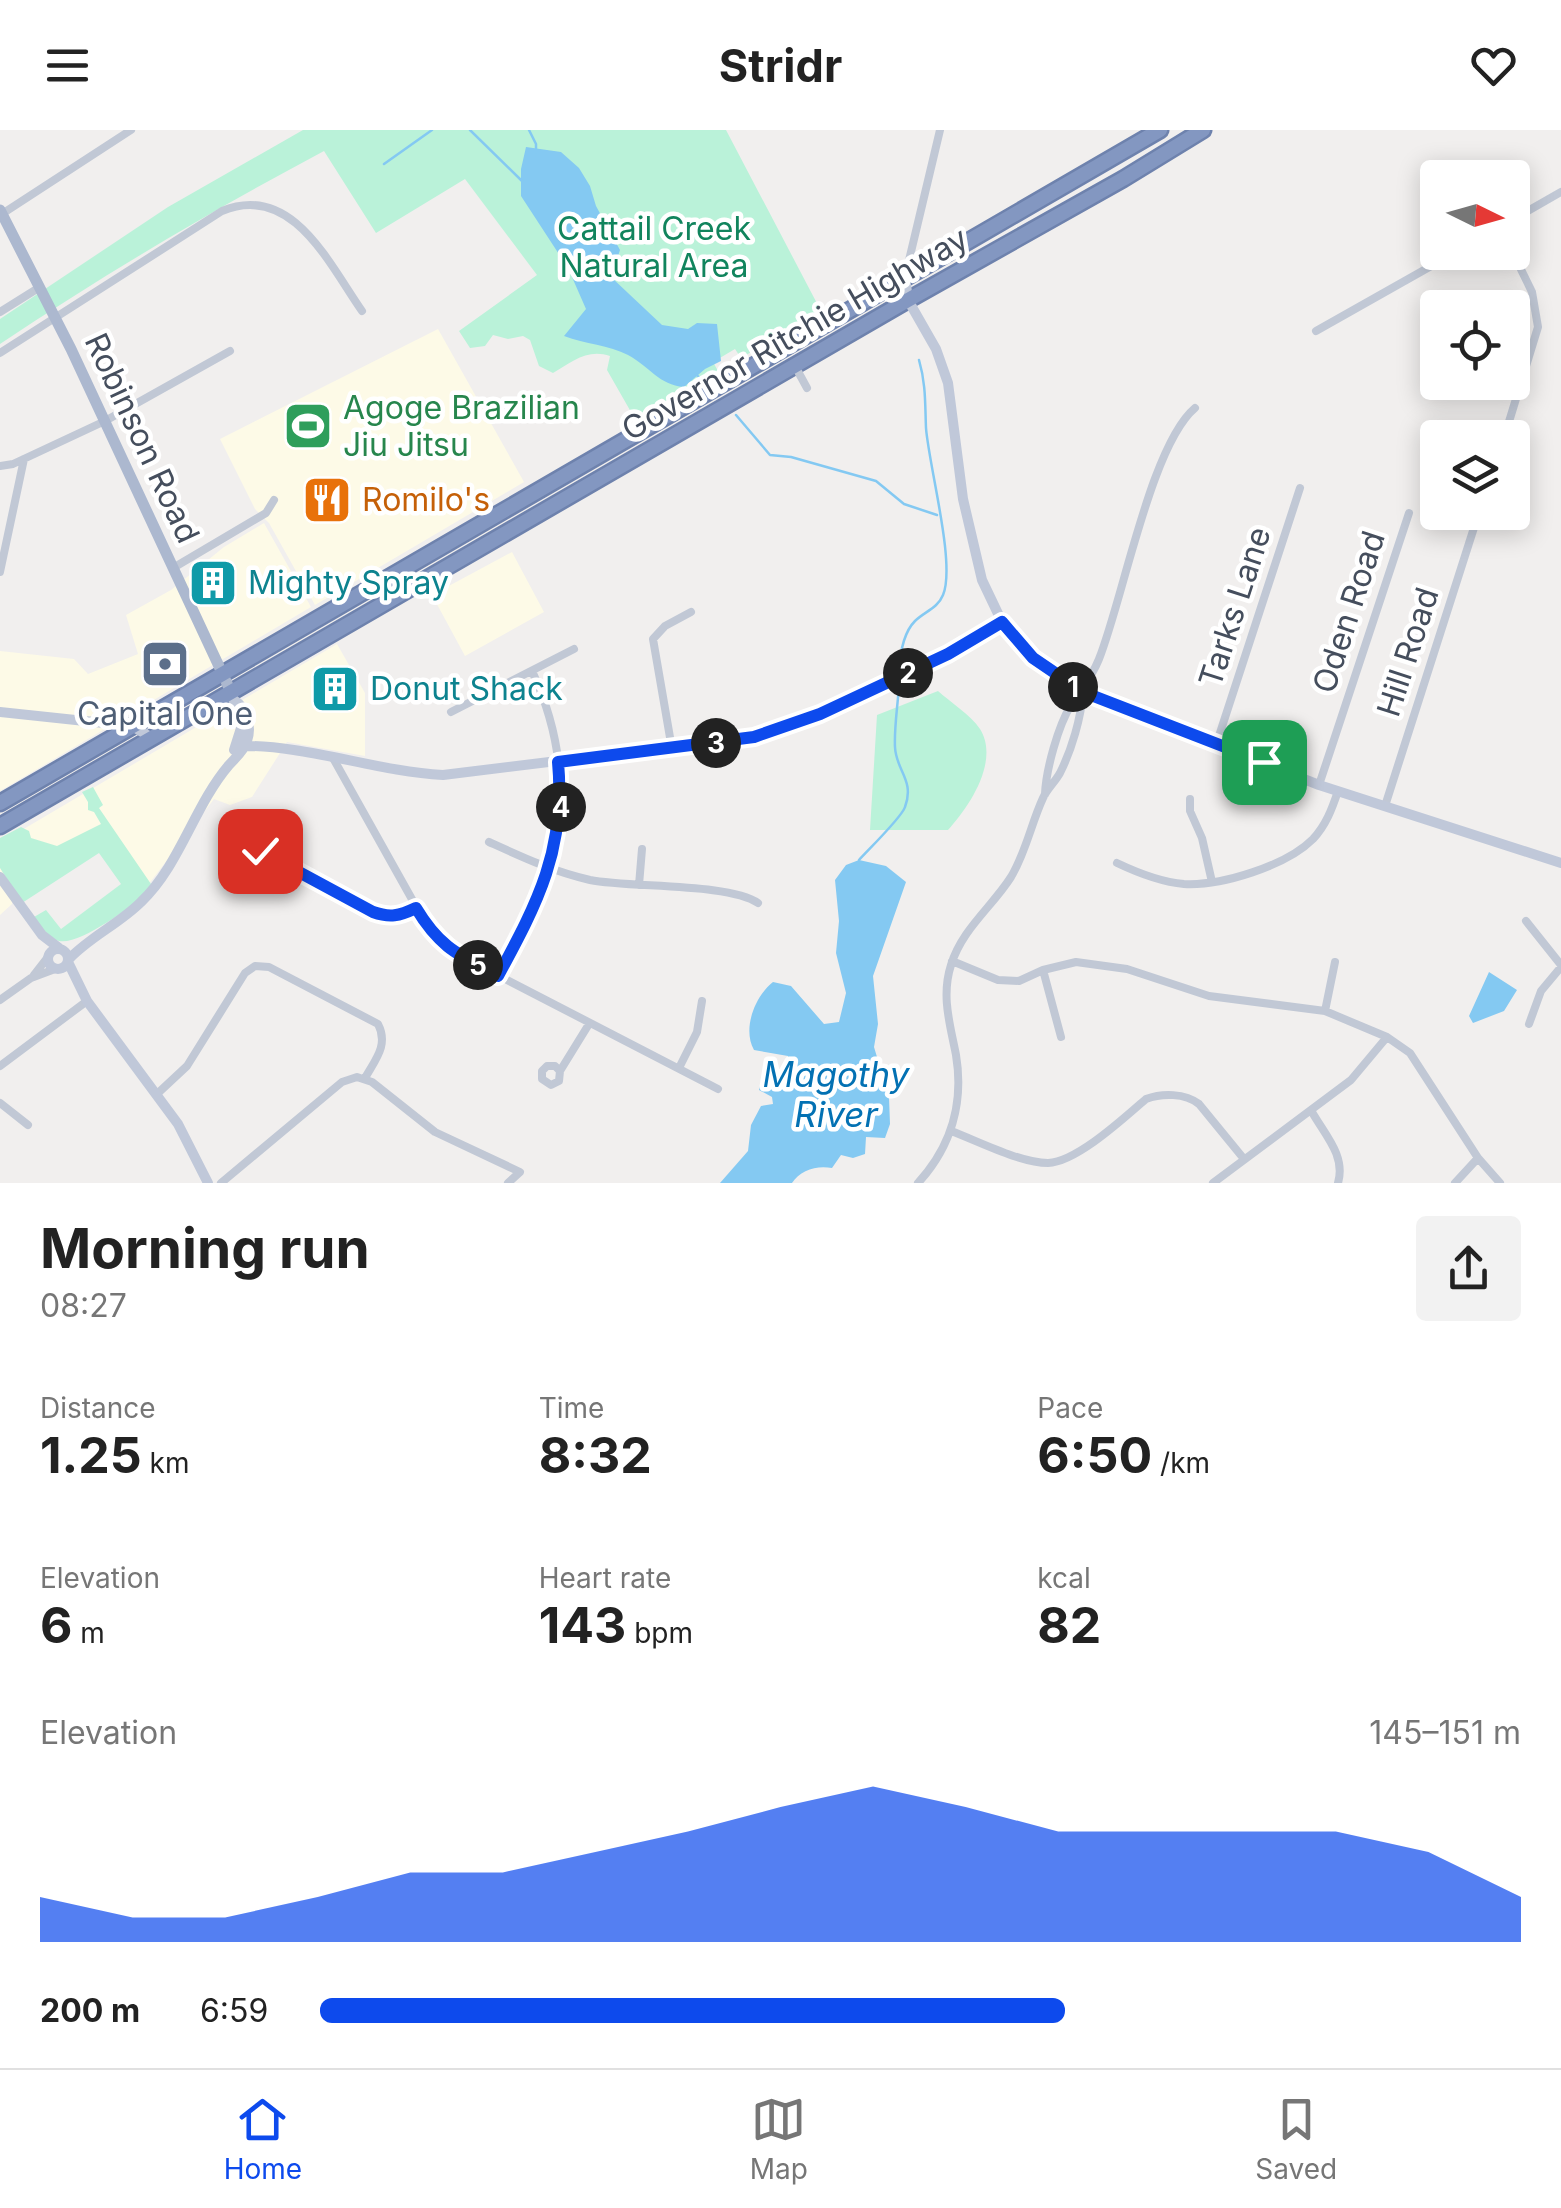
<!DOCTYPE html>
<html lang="en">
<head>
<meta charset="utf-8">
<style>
  :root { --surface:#fff; --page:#f2f2f2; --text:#222; --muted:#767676; --line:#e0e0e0; --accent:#0d4aed }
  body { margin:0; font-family:Inter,sans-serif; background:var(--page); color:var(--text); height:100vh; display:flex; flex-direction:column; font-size:38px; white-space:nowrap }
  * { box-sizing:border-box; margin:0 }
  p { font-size:32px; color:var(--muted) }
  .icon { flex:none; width:55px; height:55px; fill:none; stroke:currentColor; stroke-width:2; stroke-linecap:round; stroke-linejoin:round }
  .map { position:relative; height:1053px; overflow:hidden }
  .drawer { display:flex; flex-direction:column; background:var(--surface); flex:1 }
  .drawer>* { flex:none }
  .needle { width:65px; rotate:95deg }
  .tools { position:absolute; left:1420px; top:30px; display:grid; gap:20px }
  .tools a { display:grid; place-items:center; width:110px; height:110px; border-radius:10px; background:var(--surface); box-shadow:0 5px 25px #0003; font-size:50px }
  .pin { position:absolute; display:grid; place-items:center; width:85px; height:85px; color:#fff; margin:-42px; border-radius:20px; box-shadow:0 5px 15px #0006 }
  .km { position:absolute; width:50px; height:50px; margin:-25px; border-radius:50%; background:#222; color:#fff; font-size:28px; line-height:50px; text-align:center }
  .round { display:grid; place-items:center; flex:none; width:105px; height:105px; border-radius:10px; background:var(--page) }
  .head { display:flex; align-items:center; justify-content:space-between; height:170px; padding:0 40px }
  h1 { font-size:55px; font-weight:700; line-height:75px }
  .figures { display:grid; grid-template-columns:repeat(3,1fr); gap:15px; height:170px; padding:10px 40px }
  .figures div { display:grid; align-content:center }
  .figures b { font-size:50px; font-weight:700 }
  .figures small { font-size:28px; font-weight:400 }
  .figures p { font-size:28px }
  .chart { height:280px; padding:20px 40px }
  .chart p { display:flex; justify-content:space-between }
  .chart svg { width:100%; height:180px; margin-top:10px; fill:var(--accent); opacity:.7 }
  ul { padding:0 40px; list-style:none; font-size:32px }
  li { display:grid; grid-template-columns:160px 120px 1fr; align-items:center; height:75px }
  li i { height:25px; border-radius:12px; background:var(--accent) }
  header { display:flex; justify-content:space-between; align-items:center; height:130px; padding:0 40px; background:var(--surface); font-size:45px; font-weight:700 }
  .tabs { display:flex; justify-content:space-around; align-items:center; height:140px; border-top:2px solid var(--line); background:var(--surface); font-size:28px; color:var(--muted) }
  .tabs a { display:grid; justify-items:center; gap:5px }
  .tabs .active { color:var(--accent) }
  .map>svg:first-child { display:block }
  .commercial { fill:#fdfae7 }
  .green { fill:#baf2d9 }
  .water { fill:#84c9f2 }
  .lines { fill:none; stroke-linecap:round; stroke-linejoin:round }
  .stream { stroke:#84c9f2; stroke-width:2.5 }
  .highway-casing { stroke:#6e82ad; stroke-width:19 }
  .street { stroke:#c1c8d5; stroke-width:8 }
  .secondary { stroke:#c0c8d9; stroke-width:10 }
  .primary { stroke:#acb8cf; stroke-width:11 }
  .highway { stroke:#8397c1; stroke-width:14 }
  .route-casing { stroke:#fff; stroke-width:20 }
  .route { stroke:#0d4aed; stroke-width:12 }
  .labels { text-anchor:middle; stroke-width:9; stroke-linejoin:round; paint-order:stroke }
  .park-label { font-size:32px; fill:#11845d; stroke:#fff }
  .street-label { font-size:32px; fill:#454e5d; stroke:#fff }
  .leisure-label { font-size:32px; fill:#27864d; stroke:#fff; text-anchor:start }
  .food-label { font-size:32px; fill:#c56008; stroke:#fff; text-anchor:start }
  .culture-label { font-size:32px; fill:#0d838f; stroke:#fff; text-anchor:start }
  .service-label { font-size:32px; fill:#4e5e75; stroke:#fff }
  .water-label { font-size:35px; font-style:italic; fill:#0371b3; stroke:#fff }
</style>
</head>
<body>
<header><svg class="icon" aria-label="menu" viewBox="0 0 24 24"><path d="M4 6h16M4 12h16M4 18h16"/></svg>Stridr<svg class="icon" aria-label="heart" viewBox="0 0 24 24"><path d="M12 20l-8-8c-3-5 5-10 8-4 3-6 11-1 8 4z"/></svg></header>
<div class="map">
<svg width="1561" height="1053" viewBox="0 0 1561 1053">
  <rect width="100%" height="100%" fill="#f1efee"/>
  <path class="commercial" d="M438,199l86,153 -209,123 -46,-82 -14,-14 -35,-70z
    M264,393l47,84 -311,184v-140l74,8 14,15 50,-20 -12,-39 45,-25 53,-43z
    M512,422l32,60 -79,44 -33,-61z
    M337,514l28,49v63l-78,-14 -35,55 -22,8 -16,-6 -66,86 -42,-60 -91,52 -3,27 -12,11v-72z"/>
  <path class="green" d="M303,0h423l95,181 -80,47 -6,-9 -22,13 5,9 -83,48 -28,-49 3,-14c-22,-8 -39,6 -57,17l-14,-7 -9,-26 -7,-4 -15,3 -15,-4 -8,11 -15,2 -11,-17 78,-56 -72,-96 -89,54 -52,-82c-111,59 -219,123 -324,193v-25l168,-112z
    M938,561c12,11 33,24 42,38 20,32 -11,78 -32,101h-78l7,-115z
    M93,657l10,18 -4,3 52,76 -5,12c-19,12 -70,53 -90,44 -9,-4 -16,-15 -22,-23l12,-7 15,19 60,-45 -22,-31 -77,50 -22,-35v-30l21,-11 8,4 2,7 26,8 44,-22 -7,-12 -6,-2v-8l-6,-10z"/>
  <path class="water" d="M526,17l35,5 18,16 11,18 6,20 24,44 -9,27 51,48 26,4 9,-6 20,1 4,37 -16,8 -21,18c-25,-2 -34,-20 -56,-32 -19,-10 -43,-11 -64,-19l22,-27 -18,-41 -47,-72v-27z
    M859,730l27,6 20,16 -33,94 5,48 -4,23 15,50 1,27 -5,14 -19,-1 -1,17 -12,4 -12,-3 -9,13c-15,-3 -32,2 -40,15h-72l28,-32 3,-26 10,-19 12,-2 -1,-7 -13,-7 2,-8 28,-11 -1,-15 -34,-6c-12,-21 1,-54 19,-68l18,4 33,38 15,-2 7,-29 -10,-40 3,-32 -4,-41 11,-15z
    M1489,842l28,18 -13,21 -31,12 -4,-7z"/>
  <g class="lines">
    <path class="stream" d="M470,0l52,51
      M529,0l7,14v8
      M384,34l48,-34
      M696,244l7,8
      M736,285l34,40 21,2 85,24 28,23 33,11
      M899,541c1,-17 4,-38 16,-50 9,-9 23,-13 28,-26 13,-31 -14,-128 -17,-167 -1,-24 0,-44 -7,-68
      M859,730c9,-10 43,-43 46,-53 10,-27 -9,-36 -10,-60 -1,-20 3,-42 4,-63"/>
    <g class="highway-casing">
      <path id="highway" d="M0,673l1160,-673
        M0,696l908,-526 215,-121 80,-49"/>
    </g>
    <path class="street" d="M2,84l129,-84
      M1512,90l49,-28
      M905,147l35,-147
      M0,182l40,-25
      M1316,201l140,-79
      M0,223l222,-142c70,-29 107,53 140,100
      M795,236l12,22
      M1504,308l34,-111 -6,-35 -20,-41
      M0,336l13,-2 92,-43 125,-70
      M173,438l93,-55 8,-13
      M0,442l24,-113
      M451,582l123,-63
      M1217,612l83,-254
      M672,619l-19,-110 12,-13 26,-14
      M333,628l99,177 19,16 267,138
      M1319,655l90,-272
      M1045,664c1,-24 13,-68 26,-89 10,-15 21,-28 28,-46 24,-60 52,-214 96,-251
      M1190,669v12l12,27 10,44
      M1385,676l94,-294
      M489,712c33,15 65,30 101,38 41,8 139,3 168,23
      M257,720l116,62c17,6 26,4 43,-4
      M1117,733c21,10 43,19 67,21 37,2 102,-18 129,-45 13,-14 19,-30 25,-48
      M639,755l3,-36
      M1526,791l35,44
      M952,831l46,19 21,1 24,-11 33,-8 51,7 82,27 116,15 62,26 23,16 68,105 22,25
      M1043,840l18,67
      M34,845l14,-18
      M499,846c14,-27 30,-54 42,-82 30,-73 24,-152 -9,-223
      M0,870l31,-22 24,-9
      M1325,881l10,-49
      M1529,894l12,-33 20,-24
      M0,936l87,-65
      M679,938l18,-36 5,-31
      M560,941l-5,-5h-8l-5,5v8l9,6 8,-4 1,-10 29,-47
      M157,964l30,-28 58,-93 10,-7 14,1 109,57c11,21 -3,36 -13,54
      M0,973l28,22
      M1312,982c13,23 34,44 26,71
      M951,1001c27,10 69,32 97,32 29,-1 77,-46 98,-64 16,-6 39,-6 53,5l45,55
      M221,1053l121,-101 15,-5 15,5 63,50 85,40 -12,11
      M918,1053c33,-36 46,-80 38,-128 -6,-31 -15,-59 -5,-90 11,-36 41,-58 60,-88 15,-25 20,-53 32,-79 4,-9 12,-16 17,-25 12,-24 21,-55 23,-81
      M1213,1053l138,-103 36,-43
      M1455,1053l23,-25"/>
    <path class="secondary" d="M905,147l3,23 28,49 12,34 15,116 19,81 20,42 31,36 50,34 236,93 242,78
      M232,565l9,33 -7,22
      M0,582l132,14 20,12
      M236,616c70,-2 137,25 207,29l310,-38 67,-22 128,-60 54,-33
      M0,747l42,58 17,13
      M48 829a10 10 0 1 1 20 0a10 10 0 1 1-20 0Z
      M69,829c22,-23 50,-35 72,-57 39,-37 53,-96 88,-137 6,-7 15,-14 18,-24 5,-14 0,-33 -13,-41
      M68,832l19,39 91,123 30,59"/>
    <path class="primary" d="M0,80l71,139 160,343"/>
    <use href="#highway" class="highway"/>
  </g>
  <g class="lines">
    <g class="route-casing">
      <path id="route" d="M260,721l113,61c17,6 26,4 43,-4 24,40 43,47 82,68 40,-74 68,-127 60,-214l196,-25 66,-23 128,-60 54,-32 31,36 50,34 181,70"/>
    </g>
    <use href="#route" class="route"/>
  </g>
  <defs>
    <g id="stadium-square" transform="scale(2.5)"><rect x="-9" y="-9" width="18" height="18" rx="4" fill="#2e9e5b" stroke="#fff"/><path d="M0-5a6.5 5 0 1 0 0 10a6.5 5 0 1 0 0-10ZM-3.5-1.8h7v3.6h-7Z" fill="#fff"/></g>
    <g id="restaurant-square" transform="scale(2.5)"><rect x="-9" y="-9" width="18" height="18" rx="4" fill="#e8710a" stroke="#fff"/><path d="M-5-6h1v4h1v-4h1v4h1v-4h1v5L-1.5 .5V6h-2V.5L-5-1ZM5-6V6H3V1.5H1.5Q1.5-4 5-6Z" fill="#fff"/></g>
    <g id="building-square" transform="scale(2.5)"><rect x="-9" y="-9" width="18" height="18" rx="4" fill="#0f9aa8" stroke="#fff"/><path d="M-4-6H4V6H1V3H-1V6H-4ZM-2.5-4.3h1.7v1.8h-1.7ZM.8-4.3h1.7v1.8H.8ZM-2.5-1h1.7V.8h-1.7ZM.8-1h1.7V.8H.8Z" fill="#fff"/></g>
    <g id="bank-square" transform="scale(2.5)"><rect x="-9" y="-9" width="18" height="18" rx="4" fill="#5c6f8a" stroke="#fff"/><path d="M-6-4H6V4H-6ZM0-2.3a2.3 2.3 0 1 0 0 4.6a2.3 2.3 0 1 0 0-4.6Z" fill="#fff"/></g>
  </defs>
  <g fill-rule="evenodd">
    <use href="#stadium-square" x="308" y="296"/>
    <use href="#restaurant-square" x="327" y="370"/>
    <use href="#building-square" x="213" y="453"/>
    <use href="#bank-square" x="165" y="534"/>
    <use href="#building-square" x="335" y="559"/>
  </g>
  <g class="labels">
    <g class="park-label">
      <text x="654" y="110">Cattail Creek<tspan x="654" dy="37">Natural Area</tspan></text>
    </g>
    <g class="street-label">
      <text transform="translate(795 204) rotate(-30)" y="11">Governor Ritchie Highway</text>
      <text transform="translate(142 308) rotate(65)" y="11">Robinson Road</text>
      <text transform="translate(1235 477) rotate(-72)" y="11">Tarks Lane</text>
      <text transform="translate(1349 482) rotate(-72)" y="11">Oden Road</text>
      <text transform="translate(1408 522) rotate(-72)" y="11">Hill Road</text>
    </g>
    <g class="leisure-label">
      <text x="343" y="289">Agoge Brazilian<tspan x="343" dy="37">Jiu Jitsu</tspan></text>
    </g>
    <g class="food-label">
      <text x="362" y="381">Romilo's</text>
    </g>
    <g class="culture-label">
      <text x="248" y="464">Mighty Spray</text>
      <text x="370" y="570">Donut Shack</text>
    </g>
    <g class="service-label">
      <text x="165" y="595">Capital One</text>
    </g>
    <g class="water-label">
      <text x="836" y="957">Magothy<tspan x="836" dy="40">River</tspan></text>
    </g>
  </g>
</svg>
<div class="tools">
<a><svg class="needle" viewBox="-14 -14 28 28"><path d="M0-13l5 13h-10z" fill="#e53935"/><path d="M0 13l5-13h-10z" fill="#767676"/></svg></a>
<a><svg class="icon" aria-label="locate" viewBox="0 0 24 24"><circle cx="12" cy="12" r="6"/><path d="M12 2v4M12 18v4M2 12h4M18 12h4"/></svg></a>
<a><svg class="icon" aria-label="layers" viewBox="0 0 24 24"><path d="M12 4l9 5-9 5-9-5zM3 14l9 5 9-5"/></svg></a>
</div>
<div class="pin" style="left:1264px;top:632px;background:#1e9e55"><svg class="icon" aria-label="arrive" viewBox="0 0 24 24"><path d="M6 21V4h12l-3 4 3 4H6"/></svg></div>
<div class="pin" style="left:260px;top:721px;background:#d93025"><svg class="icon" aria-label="check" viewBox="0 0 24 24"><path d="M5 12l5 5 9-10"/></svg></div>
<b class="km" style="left:1073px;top:557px">1</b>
<b class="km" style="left:908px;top:543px">2</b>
<b class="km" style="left:716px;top:613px">3</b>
<b class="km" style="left:561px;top:677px">4</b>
<b class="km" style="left:478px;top:835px">5</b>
</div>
<section class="drawer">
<div class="head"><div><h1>Morning run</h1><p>08:27</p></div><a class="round"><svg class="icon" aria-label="share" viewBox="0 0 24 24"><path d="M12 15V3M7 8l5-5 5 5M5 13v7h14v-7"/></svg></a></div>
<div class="figures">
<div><p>Distance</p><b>1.25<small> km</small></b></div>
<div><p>Time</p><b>8:32</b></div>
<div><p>Pace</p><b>6:50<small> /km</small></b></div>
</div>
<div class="figures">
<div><p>Elevation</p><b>6<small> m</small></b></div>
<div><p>Heart rate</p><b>143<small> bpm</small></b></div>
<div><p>kcal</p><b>82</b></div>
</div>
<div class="chart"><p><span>Elevation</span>145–151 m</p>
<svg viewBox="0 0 160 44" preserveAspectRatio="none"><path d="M0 44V33L10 38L20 38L30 33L40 27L50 27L60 22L70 17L80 11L90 6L100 11L110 17L120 17L130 17L140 17L150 22L160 33V44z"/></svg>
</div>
<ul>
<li><b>200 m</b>6:59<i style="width:62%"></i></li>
</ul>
</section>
<nav class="tabs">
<a class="active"><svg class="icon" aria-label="home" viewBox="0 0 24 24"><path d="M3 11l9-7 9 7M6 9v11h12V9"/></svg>Home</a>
<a><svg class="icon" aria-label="map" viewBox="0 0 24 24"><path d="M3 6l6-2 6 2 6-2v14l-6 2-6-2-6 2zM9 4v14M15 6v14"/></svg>Map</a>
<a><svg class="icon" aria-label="saved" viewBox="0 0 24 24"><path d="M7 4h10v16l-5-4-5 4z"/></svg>Saved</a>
</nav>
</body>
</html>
